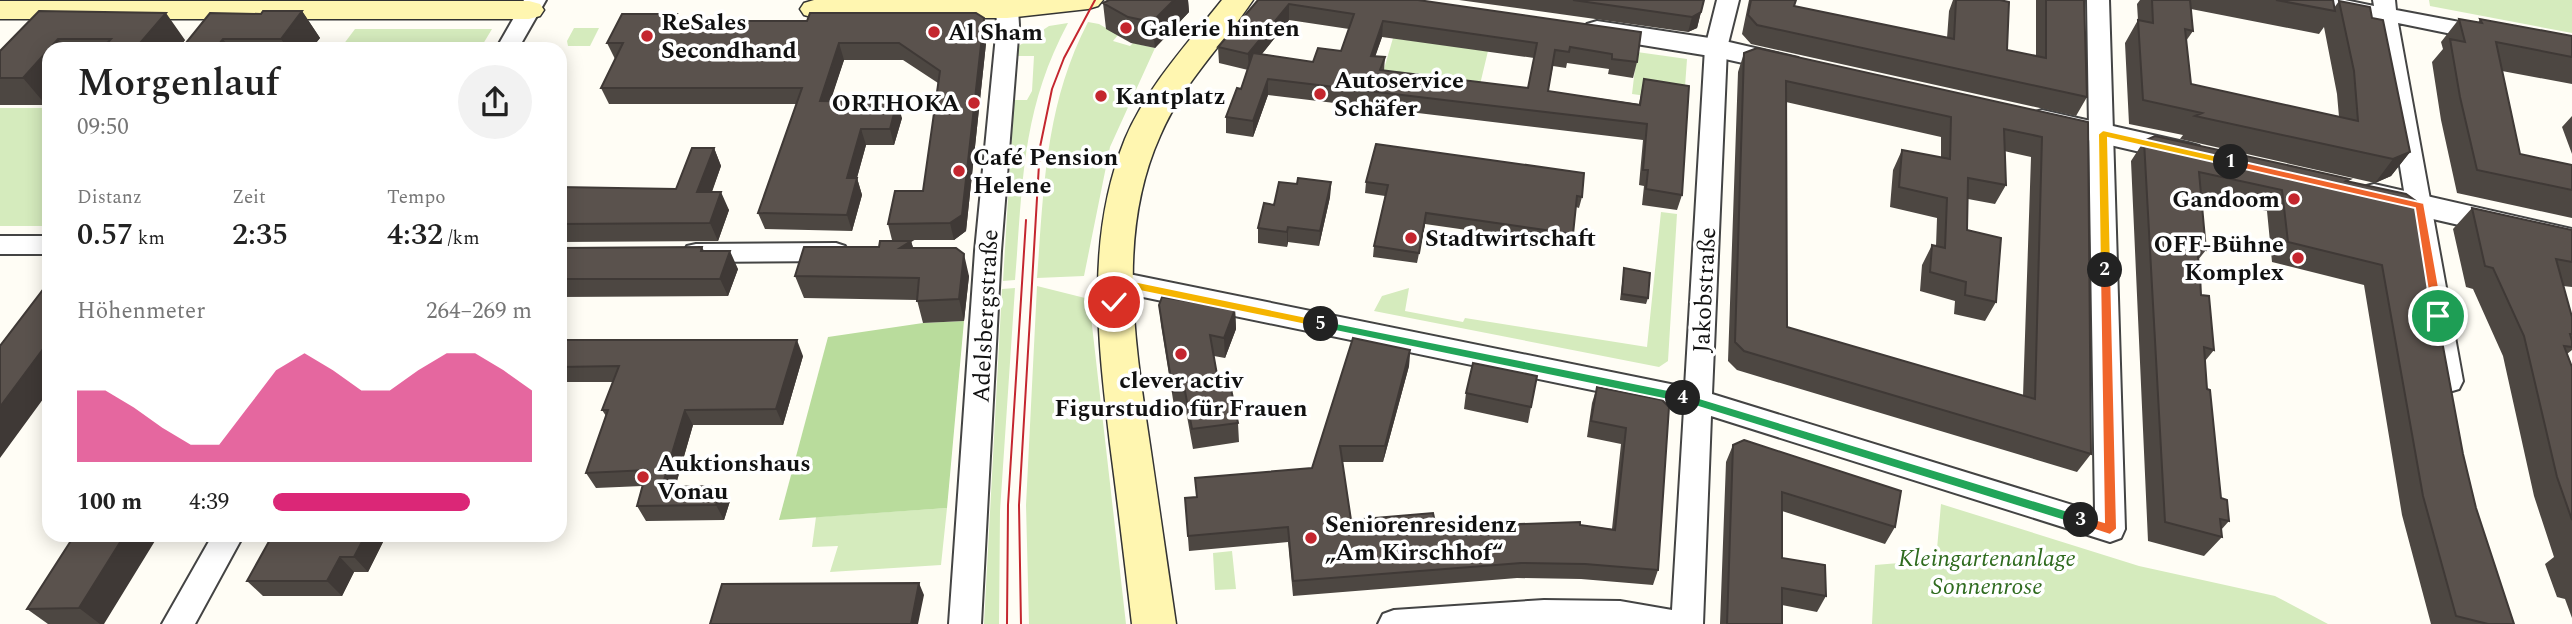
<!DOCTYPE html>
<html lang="de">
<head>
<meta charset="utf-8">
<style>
  :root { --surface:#fff; --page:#f2f2f2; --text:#222; --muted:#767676; --accent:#db2777 }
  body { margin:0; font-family:Spectral,serif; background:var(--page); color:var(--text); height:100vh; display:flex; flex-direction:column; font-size:26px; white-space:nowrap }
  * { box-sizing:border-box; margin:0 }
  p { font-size:23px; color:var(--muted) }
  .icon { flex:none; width:38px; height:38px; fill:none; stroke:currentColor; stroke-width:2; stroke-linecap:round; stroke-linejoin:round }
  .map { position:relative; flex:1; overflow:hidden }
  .drawer { position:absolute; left:42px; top:42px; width:525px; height:500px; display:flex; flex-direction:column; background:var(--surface); border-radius:21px; box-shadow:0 4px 18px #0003 }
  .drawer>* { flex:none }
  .pin { position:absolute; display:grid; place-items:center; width:60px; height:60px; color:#fff; margin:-30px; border:4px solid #fff; border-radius:50%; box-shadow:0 2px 7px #0007 }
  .km { position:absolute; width:35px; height:35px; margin:-18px; border-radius:50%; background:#222; color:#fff; font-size:19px; line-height:35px; text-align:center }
  .round { display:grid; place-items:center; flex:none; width:74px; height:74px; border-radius:37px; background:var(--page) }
  .headline { display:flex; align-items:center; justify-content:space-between; height:119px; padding:0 35px }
  h1 { font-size:38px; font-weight:600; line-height:52px }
  .metrics { display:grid; grid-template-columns:repeat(3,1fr); gap:10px; height:119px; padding:7px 35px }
  .metrics div { display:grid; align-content:center }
  .metrics b { font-size:30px; font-weight:600 }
  .metrics small { font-size:19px; font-weight:400 }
  .metrics p { font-size:19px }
  .chart { height:196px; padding:14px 35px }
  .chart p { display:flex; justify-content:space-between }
  .chart svg { width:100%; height:126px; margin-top:7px; fill:var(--accent); opacity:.7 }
  ul { padding:0 35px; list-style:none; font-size:23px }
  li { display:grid; grid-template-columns:112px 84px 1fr; align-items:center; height:52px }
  li i { height:18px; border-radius:9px; background:var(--accent) }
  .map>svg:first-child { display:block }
  .green { fill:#d5ebbd }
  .forest { fill:#b9dc9c }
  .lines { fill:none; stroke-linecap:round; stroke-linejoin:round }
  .minor-casing { stroke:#444; stroke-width:4 }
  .tertiary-casing { stroke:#444; stroke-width:4 }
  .secondary-casing { stroke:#333; stroke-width:3 }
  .minor { fill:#fff; fill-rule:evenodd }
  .tertiary { fill:#fff; fill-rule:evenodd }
  .secondary { fill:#fff6b0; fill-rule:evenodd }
  .tram { stroke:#c4262e; stroke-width:2 }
  .wall { fill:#4d4742; fill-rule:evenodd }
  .shaded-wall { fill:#3f3936 }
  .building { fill:#5a524d; stroke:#3f3936; stroke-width:2; fill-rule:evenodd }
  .split-1 { fill:#f0652b; stroke:#fff; stroke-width:2 }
  .split-2 { fill:#f5b400; stroke:#fff; stroke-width:2 }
  .split-3 { fill:#f0652b; stroke:#fff; stroke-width:2 }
  .split-4 { fill:#22a559; stroke:#fff; stroke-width:2 }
  .split-5 { fill:#22a559; stroke:#fff; stroke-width:2 }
  .split-6 { fill:#f5b400; stroke:#fff; stroke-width:2 }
  .poi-dot { fill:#c4262e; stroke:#fff; stroke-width:2.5 }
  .labels { text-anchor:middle; stroke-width:7; stroke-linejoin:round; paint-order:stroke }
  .poi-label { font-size:24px; font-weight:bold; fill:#111; stroke:#fff; text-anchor:start }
  .street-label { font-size:24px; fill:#111; stroke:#fff }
  .park-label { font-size:24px; font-style:italic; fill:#2f6b1f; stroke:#fff }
</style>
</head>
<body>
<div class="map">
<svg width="2572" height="624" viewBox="0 0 2572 624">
  <rect width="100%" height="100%" fill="#fffdf5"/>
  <path class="green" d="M2429,0h143v33l-142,-27z
    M1088,22l11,2 19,11 -5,6 17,5 3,-3 22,5 -45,99 -26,129 -47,2c7,-90 8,-173 51,-256z
    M1068,23c-47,88 -45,160 -53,257l-12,1 11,-181h13l5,-9 2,-35h-17v-9l32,-21z
    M574,28h25l-9,18h-22l-1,-5z
    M355,29h137l-12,20h-140z
    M1393,38l95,13 -11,46 -98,-11z
    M1637,52l50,7 -3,42 -52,-7z
    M0,108h49v118h-49z
    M1661,212l16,2 -9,147 -9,6 -285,-56 8,-15 27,-8 -4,23 58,11 2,-4 182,29z
    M1037,286l52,13 37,325h-97l-3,-119z
    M1015,288l-15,223 -1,113h-15l18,-335z
    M1941,504l198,62 136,30 53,28h-456l3,-59 61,-5z
    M947,508l-6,57 -111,7 8,-26 -26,1 4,-30z
    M1232,551l4,38 -21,1 -2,-37z"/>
  <path class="forest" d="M964,321l-17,187 -168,12 49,-183 95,-14z"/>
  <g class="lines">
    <g class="minor-casing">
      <path id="minor" d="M524,0h22l-28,49h-22z
        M1717,0h22l-12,48 -15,346 383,118 -8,-512h22l16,529 -4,9 -11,4 -399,-126 -8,208h-325l5,-10 11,-4 150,-10 76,1 52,9 12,-201 -570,-118 -9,-3 -4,-7 4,-7 9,-3 571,116 20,-339z
        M2301,0h44l29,6 -1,-6h22l1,10 90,17 8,2 3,5 -3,5 -8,2 -88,-18 65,358 -4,8 -10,3 -10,-3 -4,-8 -59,-362 -71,-14z
        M1007,2l8,2 3,5 1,16 -18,226 -20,373h-32l26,-373 22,-226 -1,-16 3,-5z
        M0,236h49v18h-49z
        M836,243l9,3 4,6 -4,6 -9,3 -140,1 -9,-2 -4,-7 4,-7 9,-2z
        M212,536h31l-48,88h-33z"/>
    </g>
    <g class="tertiary-casing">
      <path id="tertiary" d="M1597,21l119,18 82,19 4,6 -4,6 -10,3 -72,-16 -129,-21 -4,-6 4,-6z
        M2042,110l146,33 11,3 4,7 -4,7 -11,3 -156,-36 -5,-7 5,-7z
        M2374,184l198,45v22l-209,-48 -4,-8 4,-8z"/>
    </g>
    <g class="secondary-casing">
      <path id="secondary" d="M814,0h289l-5,6 -10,3 -81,9h-192l-11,-3 -4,-6 4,-6z
        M1222,0h31c-31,46 -71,84 -93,136 -44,98 -25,207 -10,309 9,60 17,119 26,179h-44c-7,-60 -14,-120 -22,-180 -12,-103 -25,-206 15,-305 22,-52 62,-95 97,-139z
        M0,1h529l11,3 4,6 -4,6 -11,3h-529z"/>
    </g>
    <use href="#minor" class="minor"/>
    <use href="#tertiary" class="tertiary"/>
    <use href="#secondary" class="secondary"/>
    <path class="tram" d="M1007,624l1,-119 18,-285
      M1021,624l-2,-119 21,-358 12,-58 12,-31 31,-58"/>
  </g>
  <path class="wall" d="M1109,0h79l1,12 -34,36 -24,-5 -25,-14 -3,-26z
    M1258,0l383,32 -4,30 -4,16 -25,-4 1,-5 -42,-6 -1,5 -13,-2 -5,25 91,13 5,-25 38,116 -5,15 -35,-5 2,-19 -5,-1 4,-45 -375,-45 -15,42 -27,-4v-16l15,-28 7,-19 -29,-7 -1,-16zM1289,20l60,9 -8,22 -28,11 -51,-8zM1382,37l152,21 -6,30 -144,-17 1,-14 -10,-1z
    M1459,0h245l-7,28 -9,4z
    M1749,0h47l-2,6 153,32 2,-27 4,-11h47l7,50 29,6v-56h48l3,97 -11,19 -325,-72 -9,-10z
    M2140,0h193l1,8 5,-7 33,17 38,134 -19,24 -16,7 -195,-44 3,-4 -54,-11 -4,-81 13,-23 -1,-16zM2191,9l128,25 5,-7 13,67 2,23 -148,-33 -5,-43 7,-10z
    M39,11l146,29 -7,9h-129l-3,56h-46v-54z
    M302,11l18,27 -9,11h-130l80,-35z
    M677,14l3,7 307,13 -21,197 -12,9h-62l-4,-16 35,-33 15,-108 -35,-23h-59l-14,41 72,17 -8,27h-28l-9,33 5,17 -10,36 -87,-2 -7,-16 39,-109h-188l-8,-16 14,-29 -8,-16z
    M2459,19l19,4 2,-4 92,17v48l-70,-13 18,83 52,11v53l-115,-25 -16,-73 -9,-58 11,-13 -2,-7z
    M1744,53l344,69 3,332 -14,18 -340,-102 -9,-9 10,-289zM1786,102l155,35v21l-39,-8 -9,20 -3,37 47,11 -1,28 -4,-1 -10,20 -2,26 35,10 -1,13 31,7 11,-19 -29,-72 1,-31 27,5 11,-19 -2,-34 27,6 -8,239 -236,-69z
    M2572,116v38l-10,-27z
    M2144,141l204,40 115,273 13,54 38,116h-83l-29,-109 -38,-230 -92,-23 -5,-51 -66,-15 5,54 -8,10 3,35 13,55 -9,11 2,28 14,109 8,23 -8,9 1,7 -18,19 -56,-15 -17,-380z
    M714,148l7,18 -9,26 17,18 -11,31 -158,1v-55l116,2z
    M1331,182l-1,15 -11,49 -31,-4 -1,5 -29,-4v-15l16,-23 23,-21z
    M1366,182l216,15 -3,11 -3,-1 -5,38 -146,-21 -8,39 -44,-6 1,-11 11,-50 -20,-3z
    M2472,208l100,22v57l-9,-1 9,31v33l-5,4 5,13v251l-7,-19 -8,-2 -12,-33 9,-7 -20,-61 -31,-140 -30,-67 -7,-2 -13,-58z
    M911,241l2,7 56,28 -5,45 -41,2 -6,-23 -113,-2 -9,-22 84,-29z
    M702,247l2,4 34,18 -10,27 -168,1v-49z
    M1624,268l24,30 -2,6 -26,-4z
    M1159,305l76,4 1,20 -11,29 -11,-2 5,30 19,37 1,19 -46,7 -7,-38 -11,1 -14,-87z
    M560,340l243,16 -20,69h-90l-18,62 47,-1 8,15 -6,19 -78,1 -9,-15 5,-20 -46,2 -10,-15 20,-57 -4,-6 11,-28h-51l-2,5z
    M1410,350l-1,16 -26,96h-41l9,58 85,7 144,-2 32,4 9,-85 -34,-7 5,-34 5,-16 65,13 -4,170 -5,15 -72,-6 -64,-1 -224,18 -5,-54 -99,9 -4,-53 12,-1 115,-29z
    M1466,393l65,14 -3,16 -64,-14z
    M1733,445l162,82 -10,17 -103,-33v47l44,38 -9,16 -35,-7v19h-62l6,-162z
    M74,536l30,88h-56l-21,-15z
    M386,536l-18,36h-14l-12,24h-79l-16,-15z"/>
  <path class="shaded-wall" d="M1174,0h14l1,12 -34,36 -3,-26z
    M1289,4v16l-40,50 -1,-16z
    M302,11l18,27 -9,11h-23l-7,-10z
    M1701,12l-4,16 -9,4 4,-15z
    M166,13l19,27 -7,9h-43z
    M984,18l3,16 -21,197 -12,9 -4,-17z
    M1383,21l-1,16 -12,35 1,-16z
    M58,39l9,10h-18z
    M223,39l7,10h-15z
    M839,43l5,17 -19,58 -5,-17z
    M49,49v52l-3,4 -23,-27z
    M1268,79v16l-15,42v-16z
    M897,102l5,16 -8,27 -4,-16z
    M861,129l5,16 -14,50 -5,-17z
    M714,148l7,18 -16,44 -8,-18z
    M2410,152l-19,24 -16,7 18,-24z
    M857,178l5,17 -10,36 -5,-16z
    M1331,182l-1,15 -11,49 1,-15z
    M721,192l8,18 -11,31 -8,-18z
    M1426,213l-1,11 -8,39 2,-10z
    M1288,227v15l-1,5v-15z
    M911,241l7,22 -18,-15z
    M730,251l8,18 -10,27 -8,-17z
    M964,254l5,22 -5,45 -5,-22z
    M1235,309l1,20 -11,29 -1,-20z
    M797,340l6,16 -20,69 -7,-16z
    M49,341v50l-49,67v-51z
    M1410,350l-1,16 -26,96 2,-16z
    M685,410l8,15 -22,77 -9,-15z
    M722,486l8,15 -6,19 -8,-15z
    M124,536h34l-54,88h-4l-21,-16z
    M365,536h21l-18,36 -14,-15z
    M340,557l14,15 -12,24 -15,-15z
    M919,583l5,12 -6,29h-7z"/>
  <path class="building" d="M1109,0h65l-22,22 -24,-5 -25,-14z
    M1258,0h160l223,32 -4,30 -25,-3v-5l-42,-7 -1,5 -14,-2 -7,41 92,14 4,-26 45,7 -7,109 -36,-6 2,-19h-5l4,-46 -379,-45 -15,42 -27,-4 11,-29 4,1 12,-36 60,9 5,-14 23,3 13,-37 -65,-10 -41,50 -30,-7zM1383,21l154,22 -9,45 -148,-18 5,-13 -14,-1z
    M1573,0h131l-3,12 -9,5z
    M1751,0h45l-2,6 160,33 2,-39h44l9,2 -2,48 39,8v-58h38l3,97 -330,-72 -9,-10z
    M2152,0h38l3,31 -8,-2 6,55 167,37 -4,-50 -15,-70 31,6 2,11 11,2 27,132 -17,7 -198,-43 7,-3 -59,-13 -5,-80 15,3z
    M2276,0h57l2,11z
    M39,11l127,2 -31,36h-33l9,-10h-53l-35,39h-23v-27z
    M263,11h39l-21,28h-58l-8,10h-34l29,-36 51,1z
    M810,13h166l8,5 -22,197 -12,8 -62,1 7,-33h28l17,-120 -41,-28h-60l-19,58 77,1 -7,27h-29l-14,49h10l-10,37 -89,-2 44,-125h-201l22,-45h-16l15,-29h55l-3,7h133z
    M2459,19l23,4 -2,-4 92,17v21l-76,-15 24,112 52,11v25l-95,-20 -17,-73 -10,-58 15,3z
    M1757,48l331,74 3,332 -347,-103 -9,-9 9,-289zM1786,81l165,36 -1,42 -48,-9 -3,37 48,11 -2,50 -13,-3 -2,27 36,10 -1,13 31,7 5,-64 -34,-8 1,-52 38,7 -2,-56 38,8 -7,262 -248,-72z
    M2155,136l195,43 -4,2 60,13 10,7 47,253 13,54 38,116h-26l-32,-8 -33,-120 -41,-231 -94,-23 -6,-52 -83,-18 7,78 -9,-2 3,27 1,20 8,1 5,54 -10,-3 3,42 3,1 11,108 6,2 2,21 -9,-2 2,18 -57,-15 -21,-381z
    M1376,144l208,29 -2,24 -5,-1 -4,38 -147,-21 -7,40 -45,-7 14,-61 -22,-3z
    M692,148h22l-17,44h24l-11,31 -150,1v-37l116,2z
    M1298,178l33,4 -11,49 -32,-4 -1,5 -29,-4 6,-25 10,2 5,-23 18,2z
    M2472,208l100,22v32l-16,-3 16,58v17h-2l2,7v6l-8,-1 8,21v153l-15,-43 -33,-141 -31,-68 -8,-2z
    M880,241h31l-11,7h56l8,6 -5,45 -42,2 2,-23 -124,-2 9,-29h75z
    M702,247l-1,4h29l-10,28h-160v-31z
    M1624,268l26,5 -2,25 -26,-4z
    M45,287h4v54l-49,66v-61z
    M1162,297l73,12 -11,29 -14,-3 9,51 11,-2 8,39 -46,6 -7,-38 -12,1 -14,-87z
    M1353,338l57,12 -25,96h-45l11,74 82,-7 3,14 144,-5v3l35,5 11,-102 -35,-7 6,-34 65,13 7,7 -11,163 -73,-6 -64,-1 -228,18 -5,-54 -100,9 -3,-38 12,-1 -2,-19 117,-10z
    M560,340h237l-21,69 -91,1 -23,77 60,-1 -6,19 -79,1 10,-36 -61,3 22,-63h-6l17,-44 -59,1z
    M1473,363l64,13 -6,31 -65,-14z
    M1744,440l157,51 -6,36 -113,-35v66l43,7 1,31 -44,-8v36h-55l6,-179z
    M74,536h50l-45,72 -52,1z
    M272,536h93l-11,21h-14l-13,24h-80z
    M919,583l-8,41h-201l12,-40z"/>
  <path class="split-1" d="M2231,159l193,44 20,113 -2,3h-8l-2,-3 -17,-108 -188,-43 -1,-3z"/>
  <path class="split-2" d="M2103,130l128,29 5,3 -5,4 -123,-28 3,132 -6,4 -5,-4 -2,-136z"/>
  <path class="split-3" d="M2105,266l6,4 6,259 -7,6 -33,-11 -2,-4 6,-5 23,7 -4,-252z"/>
  <path class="split-4" d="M1683,393l398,122 7,5 -7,6 -402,-125 -2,-3z"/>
  <path class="split-5" d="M1321,320l362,73 6,5 -6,5 -362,-75 -5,-4z"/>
  <path class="split-6" d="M1114,277l207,43 6,4 -6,4 -201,-41 -1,15 -5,4 -6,-4v-21z"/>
  <g class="poi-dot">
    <circle cx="1126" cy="28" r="7"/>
    <circle cx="934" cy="32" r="7"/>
    <circle cx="647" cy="36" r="7"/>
    <circle cx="1320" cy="94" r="7"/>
    <circle cx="1101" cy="96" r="7"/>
    <circle cx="974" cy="103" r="7"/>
    <circle cx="959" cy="171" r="7"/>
    <circle cx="2294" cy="199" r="7"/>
    <circle cx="1411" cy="238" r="7"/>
    <circle cx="2298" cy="258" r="7"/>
    <circle cx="1181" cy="354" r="7"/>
    <circle cx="643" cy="477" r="7"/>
    <circle cx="1311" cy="538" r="7"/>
  </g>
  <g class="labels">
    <g class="poi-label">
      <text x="661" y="30">ReSales<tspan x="661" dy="28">Secondhand</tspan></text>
      <text x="1140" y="36">Galerie hinten</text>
      <text x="948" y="40">Al Sham</text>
      <text x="1334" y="88">Autoservice<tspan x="1334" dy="28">Schäfer</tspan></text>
      <text x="1115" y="104">Kantplatz</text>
      <text x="960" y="111" text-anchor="end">ORTHOKA</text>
      <text x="973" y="165">Café Pension<tspan x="973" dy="28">Helene</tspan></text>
      <text x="2280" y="207" text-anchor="end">Gandoom</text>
      <text x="1425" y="246">Stadtwirtschaft</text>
      <text x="2284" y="252" text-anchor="end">OFF-Bühne<tspan x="2284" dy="28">Komplex</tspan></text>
      <text x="1181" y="388" text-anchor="middle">clever activ<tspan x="1181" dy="28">Figurstudio für Frauen</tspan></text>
      <text x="657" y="471">Auktionshaus<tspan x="657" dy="28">Vonau</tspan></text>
      <text x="1325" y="532">Seniorenresidenz<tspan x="1325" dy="28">„Am Kirschhof“</tspan></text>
    </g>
    <g class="street-label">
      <text transform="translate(1704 290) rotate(-87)" y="8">Jakobstraße</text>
      <text transform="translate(985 316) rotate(-87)" y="8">Adelsbergstraße</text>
    </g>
    <g class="park-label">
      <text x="1987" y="566">Kleingartenanlage<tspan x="1987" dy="28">Sonnenrose</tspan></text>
    </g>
  </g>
</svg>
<div class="pin" style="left:2438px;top:316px;background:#1e9e55"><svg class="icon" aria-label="arrive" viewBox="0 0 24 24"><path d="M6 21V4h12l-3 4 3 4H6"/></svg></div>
<div class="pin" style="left:1114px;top:302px;background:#d93025"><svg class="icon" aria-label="check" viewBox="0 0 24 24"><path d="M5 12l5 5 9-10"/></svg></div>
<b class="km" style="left:2231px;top:162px">1</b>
<b class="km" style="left:2105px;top:270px">2</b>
<b class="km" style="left:2081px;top:520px">3</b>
<b class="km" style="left:1683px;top:398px">4</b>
<b class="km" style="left:1321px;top:324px">5</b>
<section class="drawer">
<div class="headline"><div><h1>Morgenlauf</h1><p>09:50</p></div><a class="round"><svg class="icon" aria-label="share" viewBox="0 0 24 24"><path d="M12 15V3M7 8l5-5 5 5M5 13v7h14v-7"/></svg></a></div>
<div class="metrics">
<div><p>Distanz</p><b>0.57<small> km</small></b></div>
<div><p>Zeit</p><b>2:35</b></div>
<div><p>Tempo</p><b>4:32<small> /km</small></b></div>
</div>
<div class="chart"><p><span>Höhenmeter</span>264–269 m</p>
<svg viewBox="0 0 160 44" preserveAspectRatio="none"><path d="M0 44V19L10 19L20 25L30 32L40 38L50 38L60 25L70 12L80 6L90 12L100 19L110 19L120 12L130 6L140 6L150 12L160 19V44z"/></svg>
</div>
<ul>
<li><b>100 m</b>4:39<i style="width:76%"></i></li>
</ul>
</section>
</div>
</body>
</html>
